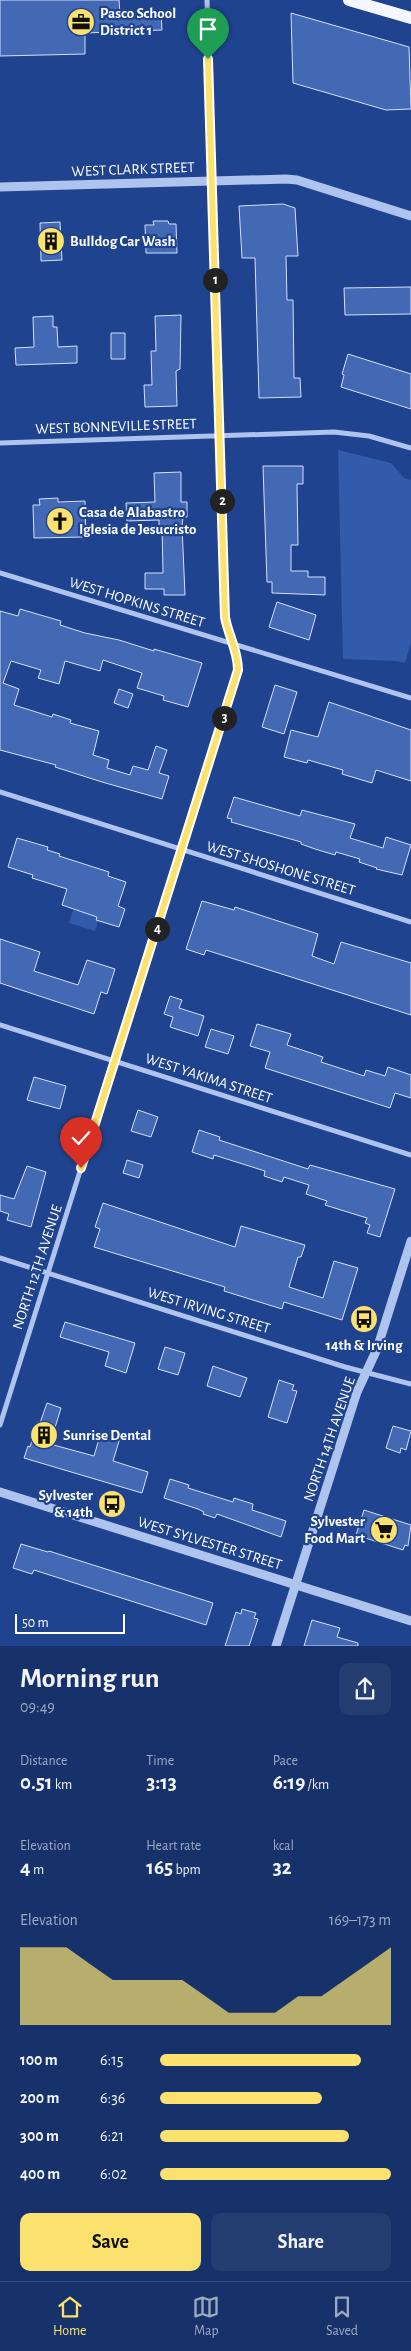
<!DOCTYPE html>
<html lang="en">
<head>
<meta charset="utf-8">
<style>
  :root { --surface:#17326a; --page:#243e72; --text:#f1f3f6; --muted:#9eaac1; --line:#364d7e; --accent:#fbe26e }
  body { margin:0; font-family:"Alegreya Sans",sans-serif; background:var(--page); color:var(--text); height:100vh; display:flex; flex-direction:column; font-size:19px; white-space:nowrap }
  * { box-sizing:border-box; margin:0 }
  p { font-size:16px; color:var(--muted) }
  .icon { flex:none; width:28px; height:28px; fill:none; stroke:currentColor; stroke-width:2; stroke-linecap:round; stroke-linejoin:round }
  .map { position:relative; height:1646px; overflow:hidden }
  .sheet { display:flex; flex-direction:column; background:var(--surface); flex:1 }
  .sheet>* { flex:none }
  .scale { position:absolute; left:15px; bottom:12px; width:110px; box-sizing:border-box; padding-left:5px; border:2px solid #fff; border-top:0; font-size:14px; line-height:18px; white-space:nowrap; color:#fff; -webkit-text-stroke:4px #1f438e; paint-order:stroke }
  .pin { position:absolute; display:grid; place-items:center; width:42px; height:42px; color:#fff; margin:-51px -21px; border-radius:50% 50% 50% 0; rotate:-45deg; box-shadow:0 0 5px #0007 }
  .pin .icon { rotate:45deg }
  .km { position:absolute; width:25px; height:25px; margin:-12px; border-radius:50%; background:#222; color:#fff; font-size:14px; line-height:25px; text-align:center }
  .round { display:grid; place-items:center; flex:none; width:52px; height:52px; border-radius:10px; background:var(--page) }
  .head { display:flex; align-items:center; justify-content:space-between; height:85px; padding:0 20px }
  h1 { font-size:28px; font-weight:600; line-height:38px }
  .stats { display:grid; grid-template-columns:repeat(3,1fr); gap:8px; height:85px; padding:5px 20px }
  .stats div { display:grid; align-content:center }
  .stats b { font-size:21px; font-weight:600 }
  .stats small { font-size:14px; font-weight:400 }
  .stats p { font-size:14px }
  .chart { height:140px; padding:10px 20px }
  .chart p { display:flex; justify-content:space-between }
  .chart svg { width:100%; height:90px; margin-top:5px; fill:var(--accent); opacity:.7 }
  .primary-button { display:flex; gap:10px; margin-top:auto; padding:10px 20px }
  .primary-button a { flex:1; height:58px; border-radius:10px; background:var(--accent); color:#111; font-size:20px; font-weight:600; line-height:58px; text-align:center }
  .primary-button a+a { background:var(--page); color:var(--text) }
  ul { padding:0 20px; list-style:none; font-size:16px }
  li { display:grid; grid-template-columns:80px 60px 1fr; align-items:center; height:38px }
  li i { height:12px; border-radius:6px; background:var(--accent) }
  .menu { display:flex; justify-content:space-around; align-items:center; height:70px; border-top:1px solid var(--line); background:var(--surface); font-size:14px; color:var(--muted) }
  .menu a { display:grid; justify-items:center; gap:2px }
  .menu .selected { color:var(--accent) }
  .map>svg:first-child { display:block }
  .green { fill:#335bac }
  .building { fill:#4469b4; stroke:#d3e0f9 }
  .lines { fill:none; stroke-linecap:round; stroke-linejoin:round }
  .minor { stroke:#aec3ed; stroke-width:5 }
  .tertiary { stroke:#aec3ed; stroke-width:9 }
  .primary { stroke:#f4f7ff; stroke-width:12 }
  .route-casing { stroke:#fff; stroke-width:10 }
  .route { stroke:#fbe26e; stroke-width:6 }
  .labels { text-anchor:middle; stroke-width:4.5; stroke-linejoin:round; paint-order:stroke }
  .poi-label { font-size:15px; font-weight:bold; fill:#fff; stroke:#1f438e; text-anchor:start }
  .street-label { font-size:15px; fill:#fff; stroke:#1f438e }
</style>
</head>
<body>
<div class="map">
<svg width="411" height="1646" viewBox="0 0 411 1646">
  <rect width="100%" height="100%" fill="#1f438e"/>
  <path class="green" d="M338,450l53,13 13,15 7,2v162l-6,21 -8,-2 -54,-2z
    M82,897l19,6 -6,17 3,1 -3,10 -26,-8 4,-13 4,1z"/>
  <path class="building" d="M0,0h119l1,14 41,-1 1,17 -77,3v21l-85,2z
    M291,13l118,34 2,62 -25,1 -93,-27z
    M283,204l12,4 3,48h-12l1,44h6l1,78h6l1,19 -42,1 -4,-140h-13l-3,-52z
    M153,221h15l1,3h7l1,29h-31l-1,-28h9z
    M60,222l2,38 -21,1 -1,-38z
    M411,287v27l-66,1 -1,-27z
    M181,315l-1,54 -4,2 1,35 -32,1 -1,-22h8l-1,-34h5l-1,-35z
    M53,316v11h4l1,20 19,-1v17l-61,2 -1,-17 19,-1 -1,-30z
    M111,333h14v26h-14z
    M348,354l63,20v35l-70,-22 3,-12 -2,-1z
    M263,466h40v18h-6l1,61h-7v26h17v6h17v18l-53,-2v-11h-5z
    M181,472v30h6v15h-4l-1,9 3,69h-21v-6h-19v-16h18l-1,-47 -3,1v-7l-32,1 -1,-18 29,-1 -1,-29z
    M58,498v4l27,-1 1,36 -52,1 -1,-33h7l-1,-6z
    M277,602l39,13 -7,25 -40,-13z
    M20,609l41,12 -1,4 25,8 34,7 35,11v-2l48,14 -14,44 -25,-7 1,-4 -27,-8 5,-15 -39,-13 -3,11 -35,-10 -6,23 -21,-6 3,-8 -30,-9 -8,22 16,6 -5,16 38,12 1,-3 18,6 -1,3 29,8 -6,24 16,5 -2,8 23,7 3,-9 15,4 8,-24 11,4 -8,23 10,3 -7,23 -60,-17 -47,-15 1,-2 -56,-15v-139l18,5z
    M275,685l22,7 -13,42 -22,-7z
    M119,689l14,5 -5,14 -14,-5z
    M329,702l82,28v51l-35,-11 -4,13 -30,-9 1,-4 -35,-10 -1,3 -23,-6 7,-27 27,7z
    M234,797l66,19 2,-6 53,14 -5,14 33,10 3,-11 25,8 -9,30 -26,-6 1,-1 -18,-6 1,-3 -24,-7 -1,3 -20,-6 -14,-5v-2l-70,-20 1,-3 -5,-1z
    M17,838l31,9 -1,3 13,4 -1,2 50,16 -1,4 18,6 -8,24 7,3 -6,18 -23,-7 1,-3 -35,-12 5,-16 -35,-11 1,-3 -25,-8z
    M202,901l32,9 1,-3 83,27 -6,22 22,8 7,-22 70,21v52l-205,-65 -2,5 -18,-6z
    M0,939l40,13 -6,19 44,14 9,-25 28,9 -8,25 -6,-2 -7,22 -94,-31z
    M170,996l12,4 -3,8 25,8 -6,20 -28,-9 3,-10 -9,-3z
    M257,1024l34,10 -4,11 36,12 -2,5 43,14 2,-6 19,6 3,-9 23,8v23l-16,-5 -5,15 -125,-40 5,-16 -20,-6z
    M211,1029l23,7 -6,18 -23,-7z
    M34,1077l32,9 -6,23 -33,-9z
    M138,1110l20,7 -7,20 -20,-6z
    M199,1130l21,7 -1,3 89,29 2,-4 85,24 -15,48 -13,-4 3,-8 -5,-2 2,-5 -42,-13 2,-4 -21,-7 3,-9 -25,-8 -2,5 -18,-6 1,-5 -51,-16 -1,4 -21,-7z
    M127,1160l16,5 -4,13 -16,-5z
    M27,1166l19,6 -15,55 -24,-7 2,-6 -9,-3v-16l14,4z
    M103,1203l132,44 6,-21 64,19 -4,12h-3l-9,30 34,11 11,-37 24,7 -16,52 -58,-18 -2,7 -58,-18 1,-4 -131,-40 6,-18 -5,-2z
    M65,1322l70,21 -9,30 -21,-7 4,-14 -49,-15z
    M165,1347l20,6 -7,22 -20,-6z
    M213,1366l34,12 -7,19 -33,-11z
    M279,1380l15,5 -2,5 5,1 -10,32 -19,-6z
    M47,1403l14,5 -11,36 44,12 7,-24 19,6 -7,23 35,11 -6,21 -118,-35 4,-12 2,1 8,-25 2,1z
    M393,1426l18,5 -5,19 -5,-2 -1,5 -14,-5z
    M170,1479l19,6 -1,3 45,14 1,-4 19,6 -1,6 34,11 -5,16 -64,-23 -2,4 -12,-4 1,-2 -6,-3 -34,-11z
    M364,1510l47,15 -3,21 -3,-1 -2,5 -47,-15z
    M21,1544l27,8 1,-1 164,52 -7,22 -172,-55 -2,4 -19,-6z
    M242,1609l14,4 -2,5 4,1 -9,27h-24l11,-34 5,2z
    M312,1620l28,8 -3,9 21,6v3h-54z"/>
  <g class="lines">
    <path class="minor" d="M0,443l334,-11 35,4 42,12
      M0,573l411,125
      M0,792l411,130
      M0,1025l411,130
      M0,1258l345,109 66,17
      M0,1425l238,-755c0,-20 -10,-35 -13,-53l-18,-617"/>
    <path class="tertiary" d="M0,187l286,-8 11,1 114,36
      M0,1492l411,129
      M276,1646l81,-254 20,-43 34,-108"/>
    <path class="primary" d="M349,0l62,18"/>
  </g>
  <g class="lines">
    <g class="route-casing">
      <path id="route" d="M81,1168l157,-498c0,-20 -10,-35 -13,-53l-17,-558"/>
    </g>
    <use href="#route" class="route"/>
  </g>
  <defs>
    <g id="office-disc" transform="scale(1.4375)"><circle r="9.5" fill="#fbe26e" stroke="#1f438e"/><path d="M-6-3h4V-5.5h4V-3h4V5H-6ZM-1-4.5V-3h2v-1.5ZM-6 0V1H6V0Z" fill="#111"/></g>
    <g id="building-disc" transform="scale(1.4375)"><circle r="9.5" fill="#fbe26e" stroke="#1f438e"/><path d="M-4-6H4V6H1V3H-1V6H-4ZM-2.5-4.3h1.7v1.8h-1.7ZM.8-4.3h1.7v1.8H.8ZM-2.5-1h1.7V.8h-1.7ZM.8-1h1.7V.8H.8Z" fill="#111"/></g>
    <g id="church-disc" transform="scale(1.4375)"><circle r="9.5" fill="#fbe26e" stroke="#1f438e"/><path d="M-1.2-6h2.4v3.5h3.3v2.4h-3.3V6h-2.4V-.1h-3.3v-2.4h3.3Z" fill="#111"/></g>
    <g id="bus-disc" transform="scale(1.4375)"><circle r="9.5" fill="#fbe26e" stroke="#1f438e"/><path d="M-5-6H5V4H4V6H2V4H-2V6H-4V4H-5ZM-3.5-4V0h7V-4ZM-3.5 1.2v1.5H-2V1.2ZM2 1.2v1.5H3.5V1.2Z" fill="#111"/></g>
    <g id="supermarket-disc" transform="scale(1.4375)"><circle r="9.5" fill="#fbe26e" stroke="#1f438e"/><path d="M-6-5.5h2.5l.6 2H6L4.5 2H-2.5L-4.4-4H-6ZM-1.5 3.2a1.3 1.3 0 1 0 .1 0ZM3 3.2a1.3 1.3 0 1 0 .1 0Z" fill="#111"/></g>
  </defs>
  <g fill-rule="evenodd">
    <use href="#office-disc" x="81" y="22"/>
    <use href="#building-disc" x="51" y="241"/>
    <use href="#church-disc" x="60" y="521"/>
    <use href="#bus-disc" x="364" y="1319"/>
    <use href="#building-disc" x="44" y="1435"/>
    <use href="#bus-disc" x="112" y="1504"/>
    <use href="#supermarket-disc" x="384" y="1530"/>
  </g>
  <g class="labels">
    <g class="poi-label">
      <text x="100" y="18">Pasco School<tspan x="100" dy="17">District 1</tspan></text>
      <text x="70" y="246">Bulldog Car Wash</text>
      <text x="79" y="517">Casa de Alabastro<tspan x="79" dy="17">Iglesia de Jesucristo</tspan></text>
      <text x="364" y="1350" text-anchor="middle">14th &amp; Irving</text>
      <text x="63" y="1440">Sunrise Dental</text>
      <text x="93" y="1500" text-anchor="end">Sylvester<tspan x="93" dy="17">&amp; 14th</tspan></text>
      <text x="365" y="1526" text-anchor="end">Sylvester<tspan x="365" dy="17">Food Mart</tspan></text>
    </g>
    <g class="street-label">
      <text transform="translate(133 169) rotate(-2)" y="5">WEST CLARK STREET</text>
      <text transform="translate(116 426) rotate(-2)" y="5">WEST BONNEVILLE STREET</text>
      <text transform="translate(137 602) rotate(17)" y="5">WEST HOPKINS STREET</text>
      <text transform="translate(281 868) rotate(17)" y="5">WEST SHOSHONE STREET</text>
      <text transform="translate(209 1078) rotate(18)" y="5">WEST YAKIMA STREET</text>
      <text transform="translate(37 1267) rotate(-72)" y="5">NORTH 12TH AVENUE</text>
      <text transform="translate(209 1310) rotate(17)" y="5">WEST IRVING STREET</text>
      <text transform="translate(329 1439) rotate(-71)" y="5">NORTH 14TH AVENUE</text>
      <text transform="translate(210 1543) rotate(17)" y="5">WEST SYLVESTER STREET</text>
    </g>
  </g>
</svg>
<div class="scale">50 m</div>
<div class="pin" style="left:208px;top:59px;background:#1e9e55"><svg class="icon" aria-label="arrive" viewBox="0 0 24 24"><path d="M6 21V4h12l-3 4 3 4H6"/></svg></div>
<div class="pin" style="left:81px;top:1168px;background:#d93025"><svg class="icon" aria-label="check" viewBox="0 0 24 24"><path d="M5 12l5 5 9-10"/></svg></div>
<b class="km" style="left:215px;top:280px">1</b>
<b class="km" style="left:222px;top:501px">2</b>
<b class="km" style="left:224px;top:718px">3</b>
<b class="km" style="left:157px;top:929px">4</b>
</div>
<section class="sheet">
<div class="head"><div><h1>Morning run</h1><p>09:49</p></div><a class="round"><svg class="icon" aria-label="share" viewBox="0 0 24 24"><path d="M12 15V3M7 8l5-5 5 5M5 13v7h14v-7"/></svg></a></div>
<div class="stats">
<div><p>Distance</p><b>0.51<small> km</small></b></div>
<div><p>Time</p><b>3:13</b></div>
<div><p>Pace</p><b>6:19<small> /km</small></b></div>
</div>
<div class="stats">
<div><p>Elevation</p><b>4<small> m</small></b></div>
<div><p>Heart rate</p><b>165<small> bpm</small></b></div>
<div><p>kcal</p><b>32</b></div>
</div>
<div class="chart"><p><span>Elevation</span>169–173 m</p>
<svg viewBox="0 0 160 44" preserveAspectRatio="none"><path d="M0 44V6L10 6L20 6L30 14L40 22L50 22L60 22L70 22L80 30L90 38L100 38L110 38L120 30L130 30L140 22L150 14L160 6V44z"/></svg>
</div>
<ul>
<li><b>100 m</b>6:15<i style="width:87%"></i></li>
<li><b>200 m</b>6:36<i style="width:70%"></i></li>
<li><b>300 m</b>6:21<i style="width:82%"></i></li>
<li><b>400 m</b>6:02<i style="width:100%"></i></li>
</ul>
<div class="primary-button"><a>Save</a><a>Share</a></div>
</section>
<nav class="menu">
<a class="selected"><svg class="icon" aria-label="home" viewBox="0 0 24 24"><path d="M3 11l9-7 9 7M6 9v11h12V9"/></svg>Home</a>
<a><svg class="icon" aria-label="map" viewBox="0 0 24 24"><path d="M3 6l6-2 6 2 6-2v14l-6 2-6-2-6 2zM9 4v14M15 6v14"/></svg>Map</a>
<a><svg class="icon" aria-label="saved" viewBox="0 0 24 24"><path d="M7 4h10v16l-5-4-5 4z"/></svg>Saved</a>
</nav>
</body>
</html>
